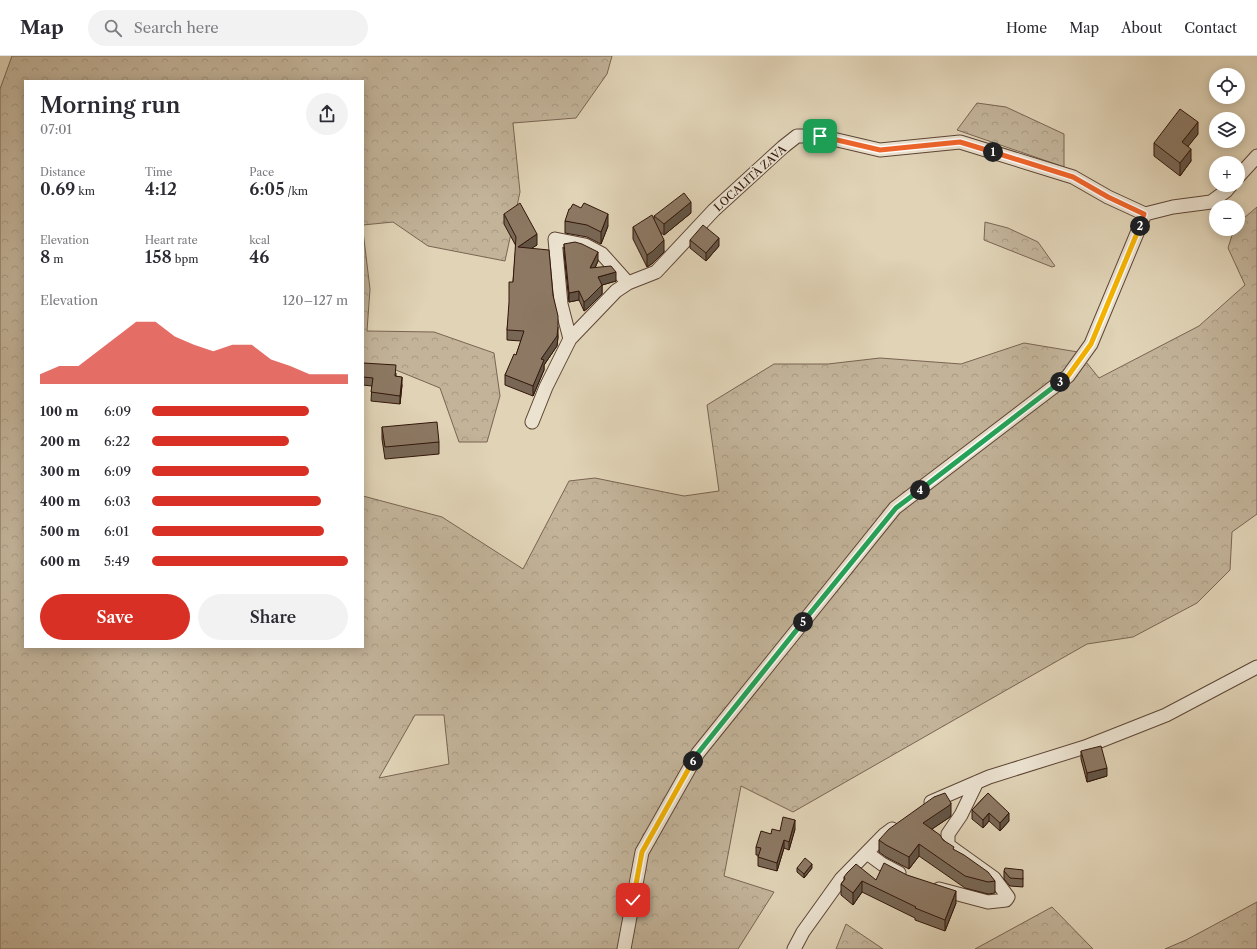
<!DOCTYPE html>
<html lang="en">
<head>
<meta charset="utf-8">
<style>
  :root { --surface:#fff; --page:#f2f2f3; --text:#2b2b33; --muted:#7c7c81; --line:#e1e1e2; --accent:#d93025 }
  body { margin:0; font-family:"Libre Caslon Text",serif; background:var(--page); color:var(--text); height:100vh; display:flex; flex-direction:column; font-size:15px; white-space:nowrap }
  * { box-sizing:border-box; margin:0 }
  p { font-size:13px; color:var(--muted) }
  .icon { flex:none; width:22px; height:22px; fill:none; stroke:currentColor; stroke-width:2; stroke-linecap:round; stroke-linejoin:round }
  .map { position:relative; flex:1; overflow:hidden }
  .panel { position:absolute; left:24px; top:24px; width:340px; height:568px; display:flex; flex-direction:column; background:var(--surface); border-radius:0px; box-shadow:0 2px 10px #0003 }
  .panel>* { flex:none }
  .controls { position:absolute; left:1209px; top:12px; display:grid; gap:8px }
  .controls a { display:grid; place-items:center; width:36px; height:36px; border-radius:50%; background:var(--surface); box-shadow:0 2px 10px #0003; font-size:20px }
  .pin { position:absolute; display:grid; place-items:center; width:34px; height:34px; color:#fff; margin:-17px; border-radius:8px; box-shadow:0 2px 6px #0006 }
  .km { position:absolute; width:20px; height:20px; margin:-10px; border-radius:50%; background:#222; color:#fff; font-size:11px; line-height:20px; text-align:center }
  .round { display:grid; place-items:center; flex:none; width:42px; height:42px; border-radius:21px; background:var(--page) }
  .summary { display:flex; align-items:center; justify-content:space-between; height:68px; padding:0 16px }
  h1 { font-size:22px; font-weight:600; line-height:30px }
  .stats { display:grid; grid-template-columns:repeat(3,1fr); gap:6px; height:68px; padding:4px 16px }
  .stats div { display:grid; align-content:center }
  .stats b { font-size:17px; font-weight:600 }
  .stats small { font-size:11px; font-weight:400 }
  .stats p { font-size:11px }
  .chart { height:112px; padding:8px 16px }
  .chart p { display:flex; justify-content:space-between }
  .chart svg { width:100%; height:72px; margin-top:4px; fill:var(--accent); opacity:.7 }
  .primary-button { display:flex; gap:8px; margin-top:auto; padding:8px 16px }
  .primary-button a { flex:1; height:46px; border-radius:24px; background:var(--accent); color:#fff; font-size:16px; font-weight:600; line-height:46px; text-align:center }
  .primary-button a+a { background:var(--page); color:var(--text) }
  ul { padding:0 16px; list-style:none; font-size:13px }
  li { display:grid; grid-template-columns:64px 48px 1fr; align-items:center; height:30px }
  li i { height:10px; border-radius:5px; background:var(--accent) }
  header { display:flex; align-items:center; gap:24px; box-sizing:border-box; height:56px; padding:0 20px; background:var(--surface); border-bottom:1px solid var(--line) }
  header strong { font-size:19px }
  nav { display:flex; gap:22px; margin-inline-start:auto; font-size:14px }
  .search { width:280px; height:36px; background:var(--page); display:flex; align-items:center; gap:10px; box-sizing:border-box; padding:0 14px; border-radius:22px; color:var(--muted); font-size:15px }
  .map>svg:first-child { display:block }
  .forest { fill:url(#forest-crowns); stroke:#7a6452; fill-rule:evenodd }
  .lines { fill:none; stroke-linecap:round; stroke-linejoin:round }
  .street-casing { stroke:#5e4535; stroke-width:15 }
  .street { stroke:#ebe2d0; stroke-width:13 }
  .wall { fill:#786755; stroke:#32160a }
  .shaded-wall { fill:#625445; stroke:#32160a }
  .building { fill:#8c7863; stroke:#32160a }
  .split-1-casing { stroke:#fff; stroke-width:8 }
  .split-2-casing { stroke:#fff; stroke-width:8 }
  .split-3-casing { stroke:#fff; stroke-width:8 }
  .split-4-casing { stroke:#fff; stroke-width:8 }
  .split-5-casing { stroke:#fff; stroke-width:8 }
  .split-6-casing { stroke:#fff; stroke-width:8 }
  .split-7-casing { stroke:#fff; stroke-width:8 }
  .split-1 { stroke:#f0652b; stroke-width:5 }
  .split-2 { stroke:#f0652b; stroke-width:5 }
  .split-3 { stroke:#f5b400; stroke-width:5 }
  .split-4 { stroke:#22a559; stroke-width:5 }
  .split-5 { stroke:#22a559; stroke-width:5 }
  .split-6 { stroke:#22a559; stroke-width:5 }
  .split-7 { stroke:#f5b400; stroke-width:5 }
  .labels { text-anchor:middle; stroke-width:3; stroke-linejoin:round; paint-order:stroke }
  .street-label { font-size:11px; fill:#32160a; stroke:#ebe2d0 }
</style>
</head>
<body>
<header>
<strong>Map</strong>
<div class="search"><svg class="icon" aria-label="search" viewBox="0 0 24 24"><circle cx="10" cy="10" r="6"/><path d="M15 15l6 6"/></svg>Search here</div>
<nav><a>Home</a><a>Map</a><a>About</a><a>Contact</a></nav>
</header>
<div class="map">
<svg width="1257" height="893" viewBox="0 0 1257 893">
  <defs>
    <pattern id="forest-crowns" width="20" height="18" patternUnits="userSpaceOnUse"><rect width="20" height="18" fill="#c2b399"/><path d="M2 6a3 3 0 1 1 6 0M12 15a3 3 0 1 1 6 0" fill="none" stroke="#a79982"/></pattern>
  </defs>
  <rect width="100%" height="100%" fill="#e0d3b6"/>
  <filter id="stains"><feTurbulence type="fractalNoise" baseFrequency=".005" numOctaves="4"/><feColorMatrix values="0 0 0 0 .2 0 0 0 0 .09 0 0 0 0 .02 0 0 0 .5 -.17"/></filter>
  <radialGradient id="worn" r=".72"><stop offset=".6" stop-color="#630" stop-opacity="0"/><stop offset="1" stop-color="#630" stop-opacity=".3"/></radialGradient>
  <path class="forest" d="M12,0h600l-5,18 -31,44 -63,5 7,69 -15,69 -77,-15 -35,-24 -30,3v-144h-338v566h338v-151l79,21 81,52 46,-88 26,-3 89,18 35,-5 -12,-86 67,-41h54l52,-6 81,6 63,-21 54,9 21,26 100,-52 46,-41 -17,-37 6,-19h4v-6l19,-16v307l-25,18 -2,38 -33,33 -64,34 -46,7 -294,168 -52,-26 -17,90 50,16 -36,57h-738v-860zM415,659h29l5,49 -70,14z
    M977,47l29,4 58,27v33l-107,-37z
    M985,166l23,6 30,14 17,24 -3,1 -68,-27z
    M363,175l7,58 -3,42 67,1 60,21 6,43 -13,46h-28l-19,-54 -54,-22 -23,-2z
    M1257,846v47h-92l21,-9z
    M1052,851l41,42h-118z
    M846,868l37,25h-47z"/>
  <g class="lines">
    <g class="street-casing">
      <path id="street" d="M1238,121l19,-21
        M1145,158l28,-7 38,-5 15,-11 5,-6
        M570,283l46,-48 12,-8 28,-11 58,-62 69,-63 14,-11h23l60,14 80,-8 113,35 35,20 37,17 -54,130 -23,32 -173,132 -197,245 -56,99 -18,97
        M532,366l14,-35 24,-48 -9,-35 -6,-65 30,6 17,9 26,29
        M931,746l58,-25 96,-30 81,-32 91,-48
        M867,797l15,11 17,9
        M939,833l49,13 18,-2 2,-3 -14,-19 -46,-33v-11l13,-19 16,-33
        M794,893l9,-17 38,-53 43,-44 8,-6"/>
    </g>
    <use href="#street" class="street"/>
  </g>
  <path class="wall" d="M1198,78l-10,12 3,15 -11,15 -26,-20v-13z
    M691,157l-27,22 -4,-3 4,20 -11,11 -6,4 -14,-28v-12l21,-7v-4z
    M504,158l33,31 -6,3 22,47 5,42 -1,9 -13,19v5l-11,26 -28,-11v-10l11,-20 5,-14 -14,-1v-10l6,-48 3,-36 -12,-22z
    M565,165l43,5 -7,18 -14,-7 -22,-4z
    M690,184l29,6 -13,15 -16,-13z
    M564,188l34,17 -3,7 21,13 -14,4v9l-14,14 -4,3 -5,-11 -10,2 -5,-49z
    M363,307l33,10v3l6,9 -2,19 -29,-3 1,-15 -9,-1z
    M382,371l57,15v12l-54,5 -3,-20z
    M1081,695l26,25 -20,6 -6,-23z
    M988,737l21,28 -9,10 -11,-10 -6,7 -11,-9v-9z
    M951,759l-1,2 -18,12 22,21 41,31v12l-7,1 -23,-6 -46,-32 -10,13 -23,-12 -7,-5v-12z
    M795,773l-6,21 -5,-2 -7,23 -19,-5v-11h-2v-8l15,-13 9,-3z
    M797,812h15l-8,10 -7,-6z
    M1004,815l19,7v9l-13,-1 -6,-7z
    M844,821l32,3 80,23 -11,28 -30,-11v-2l-53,-26 -9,13 -12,-10v-11l3,-4z"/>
  <path class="shaded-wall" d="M1198,66v12l-16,20v-12z
    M1191,93v12l-11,15v-13z
    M691,146v11l-27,22v-11z
    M608,158v12l-7,18v-12z
    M537,178v11l-19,12v-10z
    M719,182v8l-13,15v-8z
    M664,184v12l-11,11 -6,4v-12z
    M598,196v9l-8,17v-10z
    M616,216v9l-14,4v9l-14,14 -4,3v-9l14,-25z
    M579,235v9l-10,2v-9z
    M558,271v10l-1,9 -13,19v5l-11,26v-10l8,-27z
    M402,321v8l-2,19v-8z
    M1107,712v8l-20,6v-9z
    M951,747v12l-1,2 -27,18v-12z
    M989,757v8l-6,7v-8z
    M1009,757v8l-9,10v-8z
    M795,764v9l-6,21v-8z
    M784,784v8l-7,23v-8z
    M919,788v12l-10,13v-12z
    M812,808v4l-8,10v-4z
    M862,825v11l-9,13v-12z
    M956,835v12l-11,28v-11z"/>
  <path class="building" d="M1180,53l18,13 -16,20 9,7 -11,14 -26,-20z
    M684,137l7,9 -27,22 -10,-8z
    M520,147l17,31 -19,13 31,3 4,45 5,21v11l-1,9 -16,23 3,1 -11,26 -28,-11 9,-21 2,1 8,-24 -17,-1 2,-28v-20h4l3,-45 -12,-23z
    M584,147l24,11 -7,18 -14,-7 -22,-4 4,-12h1l3,-5 8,4z
    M652,159l12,25 -11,11 -6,4 -14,-28z
    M703,169l16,13 -13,15 -16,-13z
    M575,186l7,2 16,8 -8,16 21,-2 5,6 -18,5 4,8 -14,14 -4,3 -5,-11 -10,2 -5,-49z
    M363,307l33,2 -1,11 7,1 -2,19 -29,-4 2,-14 -10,-1z
    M437,366l2,20 -54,5 -3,-20z
    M1101,690l6,22 -20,5 -6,-22z
    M945,737l6,10 -1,2 -27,18 17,12 3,5 11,7 -1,2 11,6 24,17 7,9 -7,1 -23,-6 -46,-32 -10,13 -23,-12 -7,-5 10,-11 45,-32z
    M988,737l21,20 -9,10 -11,-10 -6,7 -11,-10z
    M783,761l12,3 -6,22 -5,-2 -7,23 -19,-6 3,-9 -5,-1 5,-16 10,3 1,-5 8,2z
    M805,802l7,6 -8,10 -7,-6z
    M884,807l23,12 49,16 -11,29 -30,-12 1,-1 -54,-26 -9,12 -12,-9 4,-5 -1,-2 3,-4 9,-9 20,16z
    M1005,812l18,2v9l-13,-1 -6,-7z"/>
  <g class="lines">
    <g class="split-1-casing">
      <path id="split-1" d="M820,80l60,14 80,-8 33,10"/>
    </g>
    <g class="split-2-casing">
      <path id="split-2" d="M993,96l80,25 35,20 36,17 -4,12"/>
    </g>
    <g class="split-3-casing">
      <path id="split-3" d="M1060,326l8,-6 23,-32 49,-118"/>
    </g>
    <g class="split-4-casing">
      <path id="split-4" d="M920,434l140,-108"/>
    </g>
    <g class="split-5-casing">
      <path id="split-5" d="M803,566l93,-114 24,-18"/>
    </g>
    <g class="split-6-casing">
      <path id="split-6" d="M693,705l5,-8 105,-131"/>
    </g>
    <g class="split-7-casing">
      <path id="split-7" d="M633,844l9,-48 51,-91"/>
    </g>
    <use href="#split-1" class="split-1"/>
    <use href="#split-2" class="split-2"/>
    <use href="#split-3" class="split-3"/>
    <use href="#split-4" class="split-4"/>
    <use href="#split-5" class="split-5"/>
    <use href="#split-6" class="split-6"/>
    <use href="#split-7" class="split-7"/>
  </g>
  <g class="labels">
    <g class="street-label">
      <text transform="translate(750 122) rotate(-42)" y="4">LOCALITÀ ZAVA</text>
    </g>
  </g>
  <rect width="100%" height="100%" filter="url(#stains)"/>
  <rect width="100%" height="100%" fill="url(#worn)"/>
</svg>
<div class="controls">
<a><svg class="icon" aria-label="locate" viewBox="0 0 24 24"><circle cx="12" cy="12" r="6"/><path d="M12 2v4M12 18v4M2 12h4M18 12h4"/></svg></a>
<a><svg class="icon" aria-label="layers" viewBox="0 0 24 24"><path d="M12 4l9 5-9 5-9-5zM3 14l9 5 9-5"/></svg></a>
<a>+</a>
<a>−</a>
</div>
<div class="pin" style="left:820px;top:80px;background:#1e9e55"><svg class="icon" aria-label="arrive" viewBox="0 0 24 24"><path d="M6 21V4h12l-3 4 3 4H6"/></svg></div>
<div class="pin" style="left:633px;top:844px;background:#d93025"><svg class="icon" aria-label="check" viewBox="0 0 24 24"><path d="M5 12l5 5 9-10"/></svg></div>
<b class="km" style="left:993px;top:96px">1</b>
<b class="km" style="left:1140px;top:170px">2</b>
<b class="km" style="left:1060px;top:326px">3</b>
<b class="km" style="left:920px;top:434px">4</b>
<b class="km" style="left:803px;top:566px">5</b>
<b class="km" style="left:693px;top:705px">6</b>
<section class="panel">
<div class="summary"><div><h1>Morning run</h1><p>07:01</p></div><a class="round"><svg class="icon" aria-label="share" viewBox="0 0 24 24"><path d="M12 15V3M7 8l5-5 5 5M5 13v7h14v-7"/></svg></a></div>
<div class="stats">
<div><p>Distance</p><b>0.69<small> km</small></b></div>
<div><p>Time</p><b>4:12</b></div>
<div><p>Pace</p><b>6:05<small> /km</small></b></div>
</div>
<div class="stats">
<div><p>Elevation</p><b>8<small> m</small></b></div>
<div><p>Heart rate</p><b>158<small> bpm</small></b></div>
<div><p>kcal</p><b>46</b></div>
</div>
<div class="chart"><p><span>Elevation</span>120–127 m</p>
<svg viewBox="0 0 160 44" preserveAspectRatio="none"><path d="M0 44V38L10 33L20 33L30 24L40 15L50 6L60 6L70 15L80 20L90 24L100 20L110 20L120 29L130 33L140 38L150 38L160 38V44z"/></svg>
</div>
<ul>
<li><b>100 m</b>6:09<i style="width:80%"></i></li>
<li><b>200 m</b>6:22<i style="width:70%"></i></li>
<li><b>300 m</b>6:09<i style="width:80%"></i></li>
<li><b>400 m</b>6:03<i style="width:86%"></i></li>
<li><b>500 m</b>6:01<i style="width:88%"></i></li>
<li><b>600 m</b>5:49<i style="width:100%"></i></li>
</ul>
<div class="primary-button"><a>Save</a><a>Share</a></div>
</section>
</div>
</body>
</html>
